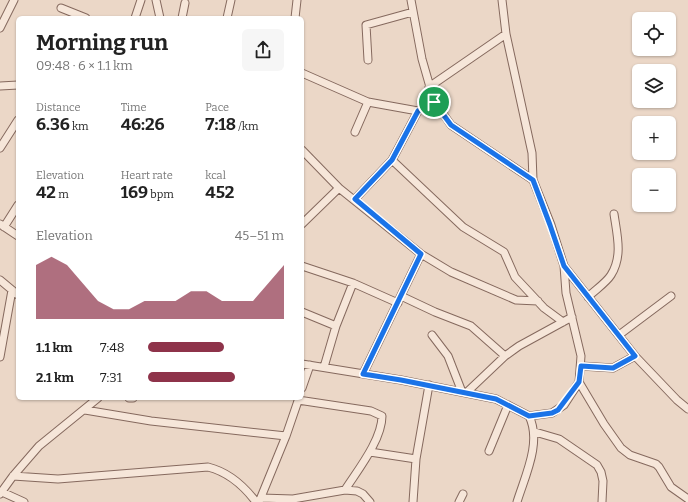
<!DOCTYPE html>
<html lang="en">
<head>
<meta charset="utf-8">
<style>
  :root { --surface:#fff; --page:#f6f6f6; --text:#222; --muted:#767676; --accent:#8e334a }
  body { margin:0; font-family:Bitter,serif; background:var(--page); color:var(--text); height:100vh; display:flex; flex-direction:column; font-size:15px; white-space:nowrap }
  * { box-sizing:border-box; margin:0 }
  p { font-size:13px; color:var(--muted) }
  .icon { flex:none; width:22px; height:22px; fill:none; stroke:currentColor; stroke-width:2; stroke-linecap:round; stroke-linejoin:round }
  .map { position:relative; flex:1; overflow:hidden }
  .panel { position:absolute; left:16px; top:16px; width:288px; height:384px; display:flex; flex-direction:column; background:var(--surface); border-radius:6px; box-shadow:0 1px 3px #0004 }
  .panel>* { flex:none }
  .controls { position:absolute; left:632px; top:12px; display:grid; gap:8px }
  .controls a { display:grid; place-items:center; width:44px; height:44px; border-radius:6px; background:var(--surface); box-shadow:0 1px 3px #0004; font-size:20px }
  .pin { position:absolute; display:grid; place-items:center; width:34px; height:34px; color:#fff; margin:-17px; border:2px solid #fff; border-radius:50%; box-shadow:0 1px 4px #0007 }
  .round { display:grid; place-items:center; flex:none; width:42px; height:42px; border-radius:6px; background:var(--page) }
  .summary { display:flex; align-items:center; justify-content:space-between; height:68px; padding:0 20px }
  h1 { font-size:22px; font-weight:700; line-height:30px }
  .figures { display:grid; grid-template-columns:repeat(3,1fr); gap:6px; height:68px; padding:4px 20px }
  .figures div { display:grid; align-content:center }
  .figures b { font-size:17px; font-weight:700 }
  .figures small { font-size:11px; font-weight:400 }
  .figures p { font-size:11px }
  .chart { height:112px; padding:8px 20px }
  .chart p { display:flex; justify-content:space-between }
  .chart svg { width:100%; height:72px; margin-top:4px; fill:var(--accent); opacity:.7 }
  ul { padding:0 20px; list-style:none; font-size:13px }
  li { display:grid; grid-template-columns:64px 48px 1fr; align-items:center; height:30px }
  li i { height:10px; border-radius:5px; background:var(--accent) }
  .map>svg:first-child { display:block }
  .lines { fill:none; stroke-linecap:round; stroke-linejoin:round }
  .minor-casing { stroke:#85695e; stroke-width:9 }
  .minor { stroke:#f6e6d9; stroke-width:7 }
  .route-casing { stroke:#fff; stroke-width:8 }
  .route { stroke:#1a73e8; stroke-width:5 }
</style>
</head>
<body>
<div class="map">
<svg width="688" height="502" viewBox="0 0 688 502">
  <rect width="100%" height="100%" fill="#ebd7c7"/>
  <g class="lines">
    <g class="minor-casing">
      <path id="minor" d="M156,0l4,18
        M411,0l11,59 12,42 17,24 82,55
        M502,0l4,34 26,119 1,27 18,45 13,41 2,27 15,63 -2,26 -15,23 -12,8 -23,3
        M61,8l25,10
        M135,18l6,-18
        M182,18l3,-15
        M227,18l4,-18
        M295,18l2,-18
        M0,28l14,-28
        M368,60l-2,-35 47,-13
        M302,73l66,29 50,9
        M0,86l18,-1
        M429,87l77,-53
        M355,132l13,-30
        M0,148l18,-28
        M302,150l37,38 82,66 30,18 65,28 22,1
        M392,160l71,67 41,25 11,25 29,31 19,14
        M355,199l37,-39 26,-49 16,-10
        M0,224l18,12
        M302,224l37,-36
        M4,227l14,-22
        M302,266l51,17 45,20
        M564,266l71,90 42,44 11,9
        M0,280l18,15
        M401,296l34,16 36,14 34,30
        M588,297c7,-7 18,-14 23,-22 12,-19 6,-40 3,-61
        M302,312l34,14
        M432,335l16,21 14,36
        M619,335l52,-39
        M0,357l12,-67
        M302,364l99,16 95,19 33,17c13,26 -4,60 -12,86
        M581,366l32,2 22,-12
        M324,367l12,-41 17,-43
        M363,374l58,-120
        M579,382l25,42 17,24 9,7 26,9 3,3 12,20 17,12
        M302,388l8,-23
        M466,393l39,-37 14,-10 53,-29
        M129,398h4
        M298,400l73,11 11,5c0,24 -25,55 -37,74
        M85,410l66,11 135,15
        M535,432l24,7 38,26 4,7 2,9 -1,21
        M489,451l19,-46
        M370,452l46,7
        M13,476l45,3 150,-12c20,5 36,19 48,35
        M2,492l22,10
        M0,494l13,-18 26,-30 59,-48
        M261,498l32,1 52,-9 12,1 6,3 7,8
        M259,502l27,-66 13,-38
        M413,502l3,-43 13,-74
        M459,502l4,-8"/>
    </g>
    <use href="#minor" class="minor"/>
  </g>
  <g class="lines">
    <g class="route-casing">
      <path id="route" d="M434,102l17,23 82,55 17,45 14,41 71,90 -22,12 -32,-2 -2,16 -21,28 -6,3 -23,3 -33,-17 -95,-19 -38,-6 58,-120 -66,-55 37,-39 26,-49z"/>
    </g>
    <use href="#route" class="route"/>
  </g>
</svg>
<div class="controls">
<a><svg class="icon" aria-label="locate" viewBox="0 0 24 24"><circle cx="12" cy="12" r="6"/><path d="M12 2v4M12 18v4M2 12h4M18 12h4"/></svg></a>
<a><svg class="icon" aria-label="layers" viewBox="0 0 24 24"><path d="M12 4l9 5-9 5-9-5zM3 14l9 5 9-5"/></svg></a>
<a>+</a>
<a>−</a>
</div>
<div class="pin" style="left:434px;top:102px;background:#1e9e55"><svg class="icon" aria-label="arrive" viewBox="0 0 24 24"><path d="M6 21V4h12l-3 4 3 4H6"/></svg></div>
<section class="panel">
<div class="summary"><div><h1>Morning run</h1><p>09:48 · 6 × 1.1 km</p></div><a class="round"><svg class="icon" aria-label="share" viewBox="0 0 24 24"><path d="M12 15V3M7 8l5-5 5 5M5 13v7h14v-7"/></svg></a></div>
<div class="figures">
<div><p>Distance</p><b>6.36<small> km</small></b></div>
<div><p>Time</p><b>46:26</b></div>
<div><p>Pace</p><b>7:18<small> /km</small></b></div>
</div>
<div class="figures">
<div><p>Elevation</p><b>42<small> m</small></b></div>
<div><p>Heart rate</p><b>169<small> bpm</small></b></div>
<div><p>kcal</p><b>452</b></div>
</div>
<div class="chart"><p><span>Elevation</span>45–51 m</p>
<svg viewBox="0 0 160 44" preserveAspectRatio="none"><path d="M0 44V11L10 6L20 11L30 22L40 33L50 38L60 38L70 33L80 33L90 33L100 27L110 27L120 33L130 33L140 33L150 22L160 11V44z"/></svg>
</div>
<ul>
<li><b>1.1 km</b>7:48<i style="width:56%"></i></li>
<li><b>2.1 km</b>7:31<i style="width:64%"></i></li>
</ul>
</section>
</div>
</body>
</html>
